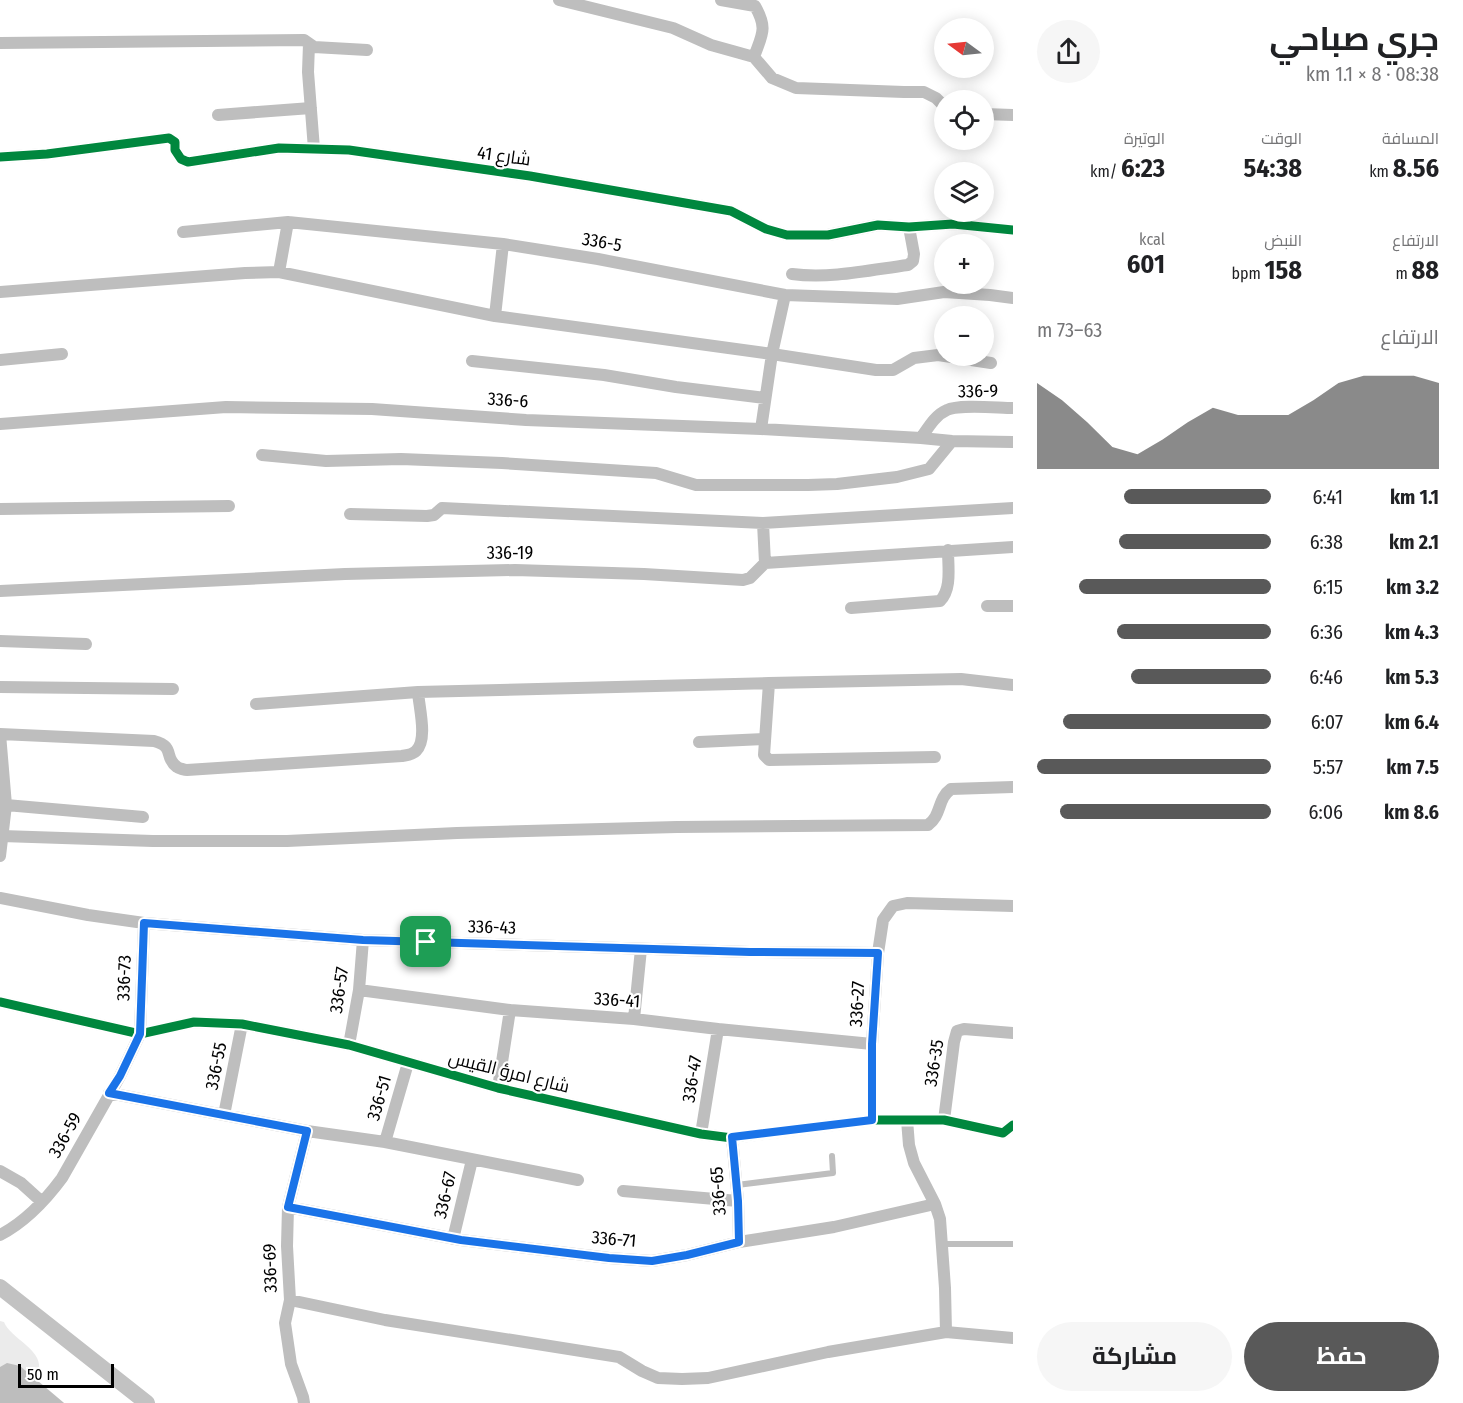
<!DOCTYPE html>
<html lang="ar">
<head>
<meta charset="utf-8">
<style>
  :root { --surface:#fff; --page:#f6f6f6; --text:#202124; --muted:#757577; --accent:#595959 }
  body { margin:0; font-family:"Fira Sans Condensed",Cairo,sans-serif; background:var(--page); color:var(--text); direction:rtl; height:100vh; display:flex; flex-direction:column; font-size:22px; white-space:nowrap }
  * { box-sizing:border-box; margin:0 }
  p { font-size:20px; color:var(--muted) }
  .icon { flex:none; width:33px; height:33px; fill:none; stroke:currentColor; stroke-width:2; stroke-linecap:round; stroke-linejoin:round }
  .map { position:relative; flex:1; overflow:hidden; direction:ltr }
  .side { display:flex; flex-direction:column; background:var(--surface); width:450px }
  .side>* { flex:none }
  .needle { width:39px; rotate:285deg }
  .tools { position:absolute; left:934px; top:18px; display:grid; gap:12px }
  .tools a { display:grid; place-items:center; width:60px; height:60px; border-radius:50%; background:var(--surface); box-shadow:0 3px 15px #0003; font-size:30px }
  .scale { position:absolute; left:18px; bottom:15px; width:96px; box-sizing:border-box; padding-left:6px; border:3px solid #000; border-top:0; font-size:16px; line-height:21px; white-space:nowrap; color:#000; -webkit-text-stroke:4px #fff; paint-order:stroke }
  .pin { position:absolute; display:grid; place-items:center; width:51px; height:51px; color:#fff; margin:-26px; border-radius:12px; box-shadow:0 3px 9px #0006 }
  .round { display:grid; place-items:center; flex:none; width:63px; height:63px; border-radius:32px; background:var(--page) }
  .head { display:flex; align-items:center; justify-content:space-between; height:102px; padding:0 24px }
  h1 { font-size:33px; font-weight:700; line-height:45px }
  .figures { display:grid; grid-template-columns:repeat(3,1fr); gap:9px; height:102px; padding:6px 24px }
  .figures div { display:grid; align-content:center }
  .figures b { font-size:26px; font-weight:700 }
  .figures small { font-size:16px; font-weight:400 }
  .figures p { font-size:16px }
  .chart { height:168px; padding:12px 24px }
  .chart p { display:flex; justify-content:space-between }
  .chart svg { width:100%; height:108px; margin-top:6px; fill:var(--accent); opacity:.7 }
  .primary-button { display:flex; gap:12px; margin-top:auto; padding:12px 24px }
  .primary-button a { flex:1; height:69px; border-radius:36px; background:var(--accent); color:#fff; font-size:24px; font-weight:700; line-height:69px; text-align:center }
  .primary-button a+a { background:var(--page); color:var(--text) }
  ul { padding:0 24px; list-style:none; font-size:20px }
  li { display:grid; grid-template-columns:96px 72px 1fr; align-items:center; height:45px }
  li i { height:15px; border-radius:8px; background:var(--accent) }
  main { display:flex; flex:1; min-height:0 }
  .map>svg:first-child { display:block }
  .green { fill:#ebebeb }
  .water { fill:#bdbdbd }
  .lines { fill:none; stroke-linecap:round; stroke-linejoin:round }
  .lane { stroke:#bebebe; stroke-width:6 }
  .street { stroke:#bebebe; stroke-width:12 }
  .secondary { stroke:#c2c2c2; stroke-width:16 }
  .cycleway-casing { stroke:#fff; stroke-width:13 }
  .cycleway { stroke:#00873e; stroke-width:9 }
  .route-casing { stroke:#fff; stroke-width:12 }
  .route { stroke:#1a73e8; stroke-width:8 }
  .labels { text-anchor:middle; stroke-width:4.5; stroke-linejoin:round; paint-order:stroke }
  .street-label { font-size:18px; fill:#000; stroke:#fff }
</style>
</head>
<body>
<main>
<section class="side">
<div class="head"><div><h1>جري صباحي</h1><p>08:38 · 8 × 1.1 km</p></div><a class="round"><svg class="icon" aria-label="share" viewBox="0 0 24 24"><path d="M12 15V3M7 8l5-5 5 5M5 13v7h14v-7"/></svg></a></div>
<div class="figures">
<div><p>المسافة</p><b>8.56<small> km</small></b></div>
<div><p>الوقت</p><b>54:38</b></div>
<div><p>الوتيرة</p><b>6:23<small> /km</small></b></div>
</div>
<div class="figures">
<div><p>الارتفاع</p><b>88<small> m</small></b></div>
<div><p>النبض</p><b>158<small> bpm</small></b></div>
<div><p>kcal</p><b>601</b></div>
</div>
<div class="chart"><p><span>الارتفاع</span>63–73 m</p>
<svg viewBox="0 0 160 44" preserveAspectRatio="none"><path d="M0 44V9L10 16L20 25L30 35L40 38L50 32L60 25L70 19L80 22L90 22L100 22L110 16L120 9L130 6L140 6L150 6L160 9V44z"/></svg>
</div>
<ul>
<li><b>1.1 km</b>6:41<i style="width:63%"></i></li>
<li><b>2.1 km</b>6:38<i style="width:65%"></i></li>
<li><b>3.2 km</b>6:15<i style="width:82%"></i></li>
<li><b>4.3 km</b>6:36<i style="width:66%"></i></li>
<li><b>5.3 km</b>6:46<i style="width:60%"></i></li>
<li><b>6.4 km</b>6:07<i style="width:89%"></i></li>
<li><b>7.5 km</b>5:57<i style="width:100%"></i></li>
<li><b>8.6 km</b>6:06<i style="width:90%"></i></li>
</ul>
<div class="primary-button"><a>حفظ</a><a>مشاركة</a></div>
</section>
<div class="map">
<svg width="1013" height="1403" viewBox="0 0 1013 1403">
  <rect width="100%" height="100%" fill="#fff"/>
  <path class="green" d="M0,1321l4,1c6,16 38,27 35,47 0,3 -2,6 -3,10l28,24h-64z"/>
  <path class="water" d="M7,1363l13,3 44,37h-64v-36z"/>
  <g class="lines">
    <path class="lane" d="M737,1185l96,-12 -1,-17
      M942,1244h71"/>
    <path class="street" d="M559,0l114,28 38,17 43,12 18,21 24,10 108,4h20l12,6 9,9
      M721,0l34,6c13,23 7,28 -1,51
      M0,43l304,-3 10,7 53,3
      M309,44l-1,28 6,77
      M984,114l29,1
      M218,115l93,-7
      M0,157l47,-3 122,-16 6,4v8l6,9 7,3 91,-14 70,2 181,26 201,35 35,18 21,6h41l50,-10 31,2 44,-3 60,6
      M183,232l105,-10 215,22 95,15 187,36 112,4 47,-7 46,3 23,3
      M279,272l9,-50
      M792,274c38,5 78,-4 116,-9l5,-4 1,-7 -5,-27
      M0,292l245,-19 34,-1 216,44 277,38 104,16h17l21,-12 24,-3 53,8
      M495,316l8,-72
      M0,360l62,-6
      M472,361l132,14 72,12 89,11
      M0,424l226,-17 146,2 154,11 235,9 160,9 31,3 61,1
      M761,429l11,-75 13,-59
      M921,438c7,-10 14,-23 26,-28 12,-6 51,-2 66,-2
      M262,455l64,6 75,-2 101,4 154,10 40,12h112l29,-1 60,-7 32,-8 23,-28
      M0,509l229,-3
      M350,514l77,2 7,-1 8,-7 321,15 250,-15
      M763,523l2,40
      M0,591l345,-17 170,-4 129,4 99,6 7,-2 15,-15 248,-16
      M987,606h26
      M851,608l89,-7c12,-12 8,-34 8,-51
      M0,641l86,3
      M769,683l-5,72 5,5 166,-3
      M0,687l173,2
      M256,704l162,-12 351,-9 192,-4 52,6
      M0,734l154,7c22,6 9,16 23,26 1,1 8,3 10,3l215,-14c5,-1 10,-1 14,-5 12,-11 3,-44 2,-59
      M0,734l6,71 -6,51
      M699,742l66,-3
      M6,805l137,12
      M2,836l151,5h134l170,-8 220,-6 251,-2c14,-10 9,-26 23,-36l62,-2
      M0,898l88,17 56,8 219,17 387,12 128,1
      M359,990l151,20 124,9 84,10 154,15
      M0,1002l140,32 54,-12 48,2 107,21 149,43 203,46 31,4 140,-18h72l59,13 10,-8
      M634,1019l7,-70
      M349,1045l10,-55 4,-50
      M498,1088l12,-78
      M109,1093l198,38 78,11 193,38
      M224,1115l18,-91
      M872,1120v-76l6,-91 5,-33 10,-14 14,-3 106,3
      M907,1120l2,25 5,18 21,41 5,15 5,69 1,44
      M944,1120l10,-78 3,-11 7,-2 49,4
      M701,1134l17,-105
      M732,1138l6,63 1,41
      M385,1142l23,-79
      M0,1171l21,12 21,19
      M623,1191l115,10
      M288,1207l173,33 148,18 43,3 35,-6 52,-13 95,-15 101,-23
      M0,1235c25,-13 45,-34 62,-57l58,-102 20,-42 4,-111
      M453,1239l19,-79
      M290,1300l95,20 234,37 23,14 16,7 24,1 26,-1 120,-26 118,-20 67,6
      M304,1403l-1,-6 -12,-33 -6,-41 5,-23 -3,-54 1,-39 19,-76"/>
    <path class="secondary" d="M0,1287l147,116"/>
    <g class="cycleway-casing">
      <path id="cycleway" d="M0,157l47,-3 122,-16 6,4v8l6,9 7,3 91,-14 70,2 181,26 201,35 35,18 21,6h41l50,-10 31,2 44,-3 60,6
        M0,1002l140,32 54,-12 48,2 107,21 149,43 203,46 31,4 140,-18h72l59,13 10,-8"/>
    </g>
    <use href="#cycleway" class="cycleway"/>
  </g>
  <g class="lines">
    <g class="route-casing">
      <path id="route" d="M144,923l219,17 387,12 128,1 -6,91v76l-140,17 6,64 1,41 -52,13 -35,6 -43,-3 -148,-18 -173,-33 19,-76 -198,-38 11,-17 20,-42z"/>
    </g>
    <use href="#route" class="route"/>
  </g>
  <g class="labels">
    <g class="street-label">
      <text transform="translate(504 156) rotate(8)" y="6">شارع 41</text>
      <text transform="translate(602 242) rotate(10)" y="6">336-5</text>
      <text transform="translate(978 391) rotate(-1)" y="6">336-9</text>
      <text transform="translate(508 400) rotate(4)" y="6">336-6</text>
      <text x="510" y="559">336-19</text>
      <text transform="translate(492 927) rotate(2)" y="6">336-43</text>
      <text transform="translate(124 978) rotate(-88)" y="6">336-73</text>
      <text transform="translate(339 990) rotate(-82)" y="6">336-57</text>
      <text transform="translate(617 1000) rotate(4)" y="6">336-41</text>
      <text transform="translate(857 1004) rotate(-87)" y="6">336-27</text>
      <text transform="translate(934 1063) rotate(-81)" y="6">336-35</text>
      <text transform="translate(216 1066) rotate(-79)" y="6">336-55</text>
      <text transform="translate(509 1072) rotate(14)" y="6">شارع امرؤ القيس</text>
      <text transform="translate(692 1079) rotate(-81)" y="6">336-47</text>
      <text transform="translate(379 1098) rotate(-74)" y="6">336-51</text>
      <text transform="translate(65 1135) rotate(-61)" y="6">336-59</text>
      <text transform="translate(718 1191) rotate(-94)" y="6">336-65</text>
      <text transform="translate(445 1195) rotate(-77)" y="6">336-67</text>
      <text transform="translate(614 1239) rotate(5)" y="6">336-71</text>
      <text transform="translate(270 1268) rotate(-92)" y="6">336-69</text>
    </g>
  </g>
</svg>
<div class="tools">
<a><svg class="needle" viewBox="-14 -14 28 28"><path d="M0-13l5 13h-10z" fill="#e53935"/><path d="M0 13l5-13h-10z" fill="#757577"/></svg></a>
<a><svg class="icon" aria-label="locate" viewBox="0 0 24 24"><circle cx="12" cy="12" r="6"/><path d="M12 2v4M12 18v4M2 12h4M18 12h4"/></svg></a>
<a><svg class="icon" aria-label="layers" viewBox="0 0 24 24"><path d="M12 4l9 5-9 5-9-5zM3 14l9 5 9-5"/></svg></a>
<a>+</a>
<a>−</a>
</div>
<div class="scale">50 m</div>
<div class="pin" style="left:426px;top:942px;background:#1e9e55"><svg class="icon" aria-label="arrive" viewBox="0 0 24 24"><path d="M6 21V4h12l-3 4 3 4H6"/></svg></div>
</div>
</main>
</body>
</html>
